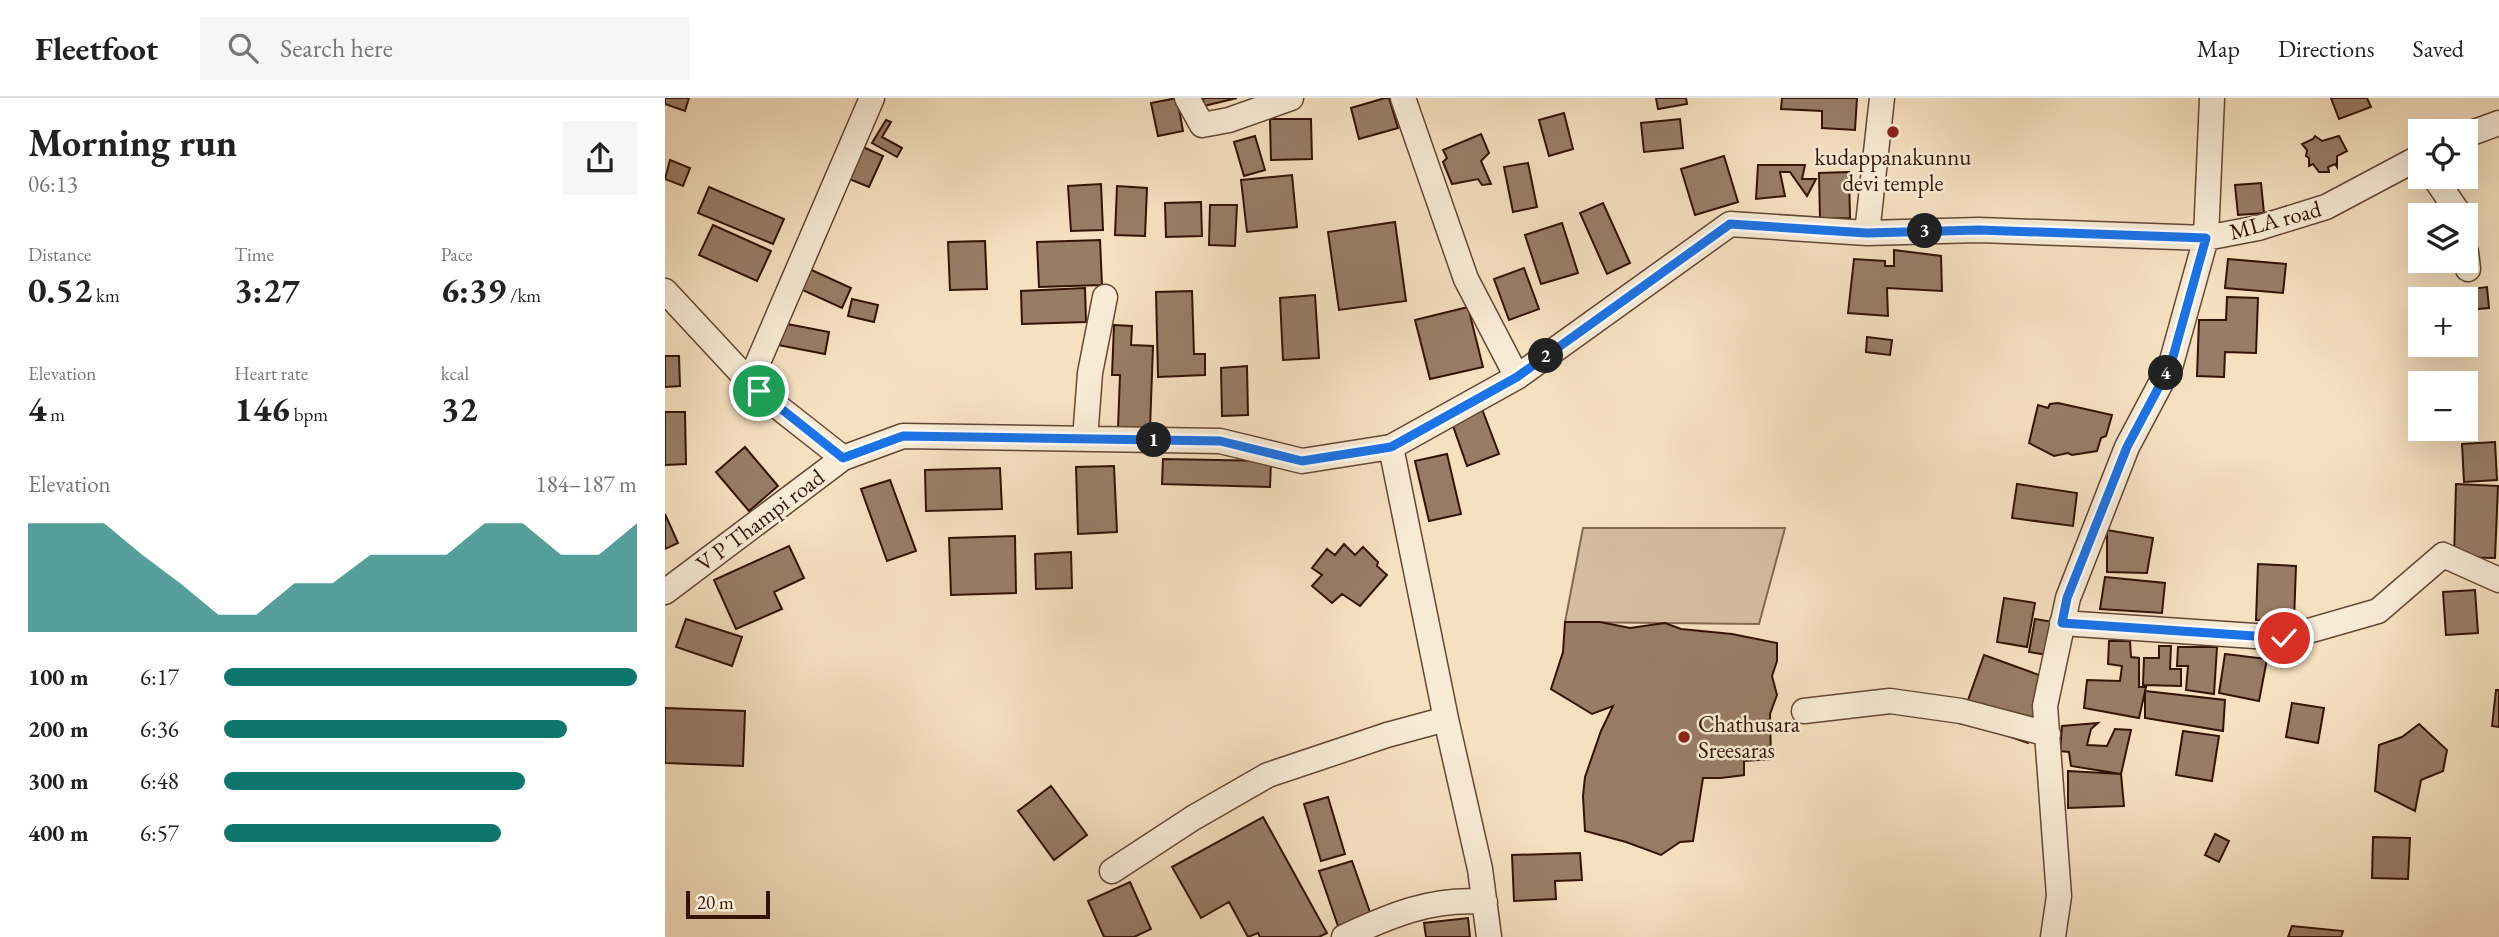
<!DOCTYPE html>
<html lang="en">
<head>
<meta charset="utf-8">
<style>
  :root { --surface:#fff; --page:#f6f6f6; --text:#222; --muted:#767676; --line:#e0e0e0; --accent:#0f766e }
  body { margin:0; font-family:"EB Garamond",serif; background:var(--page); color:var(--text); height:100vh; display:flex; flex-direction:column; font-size:26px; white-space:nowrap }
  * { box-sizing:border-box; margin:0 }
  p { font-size:23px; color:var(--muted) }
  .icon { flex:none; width:38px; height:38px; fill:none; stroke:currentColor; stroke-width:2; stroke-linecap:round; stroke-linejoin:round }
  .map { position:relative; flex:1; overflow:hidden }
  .drawer { display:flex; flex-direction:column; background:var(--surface); width:665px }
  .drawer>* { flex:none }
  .fabs { position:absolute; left:1743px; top:21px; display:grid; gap:14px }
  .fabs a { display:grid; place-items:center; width:70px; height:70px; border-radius:0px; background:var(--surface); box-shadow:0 7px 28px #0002; font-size:35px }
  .scale { position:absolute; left:21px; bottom:18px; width:84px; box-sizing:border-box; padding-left:7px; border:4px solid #341205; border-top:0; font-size:19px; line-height:24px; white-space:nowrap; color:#341205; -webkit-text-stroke:5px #f8ebd6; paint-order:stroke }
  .pin { position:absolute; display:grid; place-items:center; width:60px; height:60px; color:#fff; margin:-30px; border:4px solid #fff; border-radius:50%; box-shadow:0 2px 7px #0007 }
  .km { position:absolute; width:35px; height:35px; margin:-18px; border-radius:50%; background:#222; color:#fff; font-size:19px; line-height:35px; text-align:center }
  .round { display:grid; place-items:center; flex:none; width:74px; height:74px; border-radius:0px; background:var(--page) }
  .summary { display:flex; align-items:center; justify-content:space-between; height:119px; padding:0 28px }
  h1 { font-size:38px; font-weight:700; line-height:52px }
  .stats { display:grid; grid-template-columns:repeat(3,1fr); gap:10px; height:119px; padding:7px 28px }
  .stats div { display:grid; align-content:center }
  .stats b { font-size:35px; font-weight:700 }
  .stats small { font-size:19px; font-weight:400 }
  .stats p { font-size:19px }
  .chart { height:196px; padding:14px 28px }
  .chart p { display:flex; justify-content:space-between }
  .chart svg { width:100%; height:126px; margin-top:7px; fill:var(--accent); opacity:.7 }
  ul { padding:0 28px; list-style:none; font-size:23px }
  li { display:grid; grid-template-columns:112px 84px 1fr; align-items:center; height:52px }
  li i { height:18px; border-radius:9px; background:var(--accent) }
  header { display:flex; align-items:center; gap:42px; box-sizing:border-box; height:98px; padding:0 35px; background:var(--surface); border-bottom:2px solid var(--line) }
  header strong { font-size:33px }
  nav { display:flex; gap:38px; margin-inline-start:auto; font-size:24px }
  .search { width:490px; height:63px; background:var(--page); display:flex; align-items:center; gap:18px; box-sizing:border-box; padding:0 24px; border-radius:0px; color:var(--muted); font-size:26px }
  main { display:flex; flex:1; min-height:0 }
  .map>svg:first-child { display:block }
  .green { fill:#d4bda0; stroke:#846852; stroke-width:2 }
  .building { fill:#987d66; stroke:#341205; stroke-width:2 }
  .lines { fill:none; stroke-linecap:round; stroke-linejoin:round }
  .minor-casing { stroke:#644634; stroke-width:27 }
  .minor { stroke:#f8ebd6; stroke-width:24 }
  .route-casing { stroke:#fff; stroke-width:14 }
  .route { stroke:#1a73e8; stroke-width:9 }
  .poi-dot { fill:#8f2418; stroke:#f8ebd6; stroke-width:2.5 }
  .labels { text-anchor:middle; stroke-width:5; stroke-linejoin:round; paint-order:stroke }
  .poi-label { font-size:23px; fill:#341205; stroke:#f8ebd6 }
  .street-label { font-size:23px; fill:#341205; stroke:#f8ebd6 }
</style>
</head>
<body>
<header>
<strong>Fleetfoot</strong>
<div class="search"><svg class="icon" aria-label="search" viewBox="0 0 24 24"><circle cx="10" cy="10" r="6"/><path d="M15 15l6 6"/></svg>Search here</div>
<nav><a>Map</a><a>Directions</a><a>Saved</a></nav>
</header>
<main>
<section class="drawer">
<div class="summary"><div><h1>Morning run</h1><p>06:13</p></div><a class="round"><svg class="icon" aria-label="share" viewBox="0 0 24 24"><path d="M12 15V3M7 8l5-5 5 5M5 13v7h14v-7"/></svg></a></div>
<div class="stats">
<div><p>Distance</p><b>0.52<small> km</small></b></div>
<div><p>Time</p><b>3:27</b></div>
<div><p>Pace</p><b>6:39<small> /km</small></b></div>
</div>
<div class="stats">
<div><p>Elevation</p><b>4<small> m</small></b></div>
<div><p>Heart rate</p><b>146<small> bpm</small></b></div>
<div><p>kcal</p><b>32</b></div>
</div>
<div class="chart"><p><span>Elevation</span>184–187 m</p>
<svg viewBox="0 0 160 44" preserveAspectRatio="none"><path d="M0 44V6L10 6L20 6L30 17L40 27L50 38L60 38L70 27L80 27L90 17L100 17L110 17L120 6L130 6L140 17L150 17L160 6V44z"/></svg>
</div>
<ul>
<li><b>100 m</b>6:17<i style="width:100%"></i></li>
<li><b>200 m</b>6:36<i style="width:83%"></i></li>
<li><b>300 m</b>6:48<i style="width:73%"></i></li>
<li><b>400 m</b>6:57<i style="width:67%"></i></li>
</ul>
</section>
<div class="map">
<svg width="1834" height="839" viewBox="0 0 1834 839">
  <rect width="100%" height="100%" fill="#f5e0c0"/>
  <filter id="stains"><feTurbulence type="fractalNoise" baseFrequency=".00286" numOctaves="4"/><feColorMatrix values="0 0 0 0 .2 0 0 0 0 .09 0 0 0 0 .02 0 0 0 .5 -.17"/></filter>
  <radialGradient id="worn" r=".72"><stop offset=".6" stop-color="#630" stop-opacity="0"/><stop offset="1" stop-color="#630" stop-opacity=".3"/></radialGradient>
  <path class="green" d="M918,430h202l-26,96 -194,-2z"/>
  <path class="building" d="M0,0h24l-4,13 -20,-7z
    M512,0l6,33 -25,5 -7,-33z
    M538,0h34l-33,8z
    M720,0h4l9,30 -39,11 -8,-31z
    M991,0h30l1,6 -29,5z
    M1117,0h75l-2,32 -33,-2v-17l-41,-2z
    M1666,0h36l4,9 -32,12z
    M899,15l9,36 -24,7 -10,-36z
    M605,21h41l1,40 -41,1z
    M1015,21l3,29 -39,4 -3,-29z
    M221,22l5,2 -9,15 20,11 -5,9 -25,-14z
    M816,36l8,19 -8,8 10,23 -9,1 -4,-6 -26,5 -9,-22 4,-4 -4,-8z
    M590,38l10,34 -21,6 -10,-34z
    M1650,38l7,5 17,-5 8,15 -10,5v11l-2,-3 -7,3 1,5h-10l-6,-8 -4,2v-8l-3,-2 1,-6 -5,-6 11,-5z
    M198,49l20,9 -14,31 -27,-11z
    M1059,58l14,46 -43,13 -14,-46z
    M5,62l20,8 -7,18 -18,-7z
    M863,65l9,44 -24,5 -9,-45z
    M1093,67h47l-3,14h14l-9,17 -17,-24h-10l5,24 -29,3z
    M1184,74l1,46 -30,1 -1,-46z
    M627,77l5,52 -50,5 -6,-52z
    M1596,85l3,30 -26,2 -3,-30z
    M436,86l2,46 -32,1 -3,-45z
    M452,88l30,2 -2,48 -30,-1z
    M44,89l75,32 -11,25 -75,-31z
    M536,104l1,34 -36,1 -1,-34z
    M938,105l27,60 -23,11 -27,-61z
    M545,107h27l-2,41 -26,-1z
    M730,124l11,79 -67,9 -11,-78z
    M897,125l16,50 -37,11 -16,-49z
    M48,127l58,26 -14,30 -58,-26z
    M435,142l2,45 -63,2 -2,-45z
    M320,143l2,48 -37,1 -2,-48z
    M1229,152l47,6 1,35 -55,-3 1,28 -40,-3 6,-54 31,2v5h9z
    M1563,161l58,5 -3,29 -58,-5z
    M140,169l46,21 -9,20 -46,-21z
    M859,170l15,41 -30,11 -15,-41z
    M1822,189l2,21 -23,2 -3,-20z
    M420,190l1,34 -64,2 -1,-33z
    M527,193l2,63h11v21l-47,2 -2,-85z
    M650,197l4,63 -36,2 -3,-62z
    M1562,199l31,1 -2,55 -31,-1 -1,25 -27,-1 2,-56h27z
    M187,201l26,6 -4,17 -26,-6z
    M803,209l15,60 -53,12 -15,-59z
    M117,225l47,9 -4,22 -47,-9z
    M449,227l18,1 -1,19 22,1 -3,83 -32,-1 2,-53h-8z
    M1202,239l25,3 -2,15 -24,-3z
    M0,258h14l1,30 -15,1z
    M582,268l1,49 -26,1 -1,-48z
    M1393,305l54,12 -6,21 -5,2 -4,13 -25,4 -4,-2 -14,3 -25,-13 9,-38 10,3 2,-4z
    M817,311l17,45 -32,12 -16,-46z
    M0,314h20l1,52 -21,1z
    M1830,344l2,38 -33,2 -2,-38z
    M80,349l33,39 -29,25 -33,-39z
    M782,356l14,60 -32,7 -14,-60z
    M498,361l108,2 -1,26 -108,-3z
    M449,368l3,66 -39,2 -2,-67z
    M335,370l2,41 -76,2 -1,-41z
    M225,382l26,71 -29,10 -26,-72z
    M1352,386l60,9 -4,33 -61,-8z
    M1791,386l42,2 -3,72 -41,-1z
    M0,416l13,29 -13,6z
    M1442,432l46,8 -6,35 -40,-1z
    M350,438l1,57 -65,2 -2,-57z
    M679,446l11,11 8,-8 15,15 -1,4 10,9 -27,31 -18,-12 -10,9 -20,-17 10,-11 -10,-7 15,-19 8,6z
    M124,448l15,32 -30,14 8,17 -46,20 -22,-49z
    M406,454l1,36 -36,1 -1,-35z
    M1593,466l38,2 -2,55 -38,-1z
    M1440,479l60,6 -3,30 -62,-4z
    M1810,492l3,43 -32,2 -3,-43z
    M1339,500l31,5 -8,44 -30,-5z
    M21,521l56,18 -10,29 -56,-19z
    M1370,521l19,3 -6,33 -19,-3z
    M900,524h35l30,6 35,-5 16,6 51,5 45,9v18l-5,15 5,19 -7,19 1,45 -27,2v14l-23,3h-18l-10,63 -13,1 -19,13 -35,-13 -41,-11 -2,-35 2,-19 16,-46 12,-25 -21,8 -41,-25 12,-37z
    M1444,543h21l1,16 8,1v29h7l-7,31 -55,-10 3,-28 33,1 2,-15 -14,-2z
    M1494,548h12l-1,23h11v17l-38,-1 1,-27h15z
    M1513,549h39l-3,47 -28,-4 2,-24h-11z
    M1560,556l42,5 -8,42 -40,-8z
    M1319,557l66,24 -22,64 -67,-23z
    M1831,592h3v37l-7,-1z
    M1480,593l80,9 -2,31 -78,-13z
    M1627,605l32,5 -6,35 -32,-6z
    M0,610l80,3 -2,55 -78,-3z
    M1433,625l-7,6 -4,16 20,1 8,-17 16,1 -10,44 -50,-8 -2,-14 -9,-1 2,-25z
    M1754,626l28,26 -4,21 -22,9 -6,31 -40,-20 4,-46 23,-8z
    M1518,633l36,5 -7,45 -36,-6z
    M1403,673l53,3 3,32 -56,2z
    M386,688l36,49 -33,25 -36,-49z
    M663,699l17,57 -24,7 -17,-57z
    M598,719l64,116 -8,4h-59l-2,-4 -10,4 -19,-35 -28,16 -29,-51z
    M1550,736l14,7 -10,21 -14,-7z
    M1708,739l37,1 -2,41 -36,-1z
    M915,755l2,27 -27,1 1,18 -42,2 -2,-46z
    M687,763l19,54 -33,11 -19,-55z
    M465,784l21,47 -17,8h-30l-16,-36z
    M803,820l2,19h-44l-2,-14z
    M1627,828l51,5 -2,6h-53z"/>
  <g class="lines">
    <g class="minor-casing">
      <path id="minor" d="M522,0l15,27 27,-5 62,-22
        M738,0l63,181 51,98
        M1801,37l33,-12
        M1769,79l26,38
        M1202,135l112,-3 227,8 52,-10 68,-21 94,-50
        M1801,154l2,17
        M0,193l94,101 84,66
        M85,283l122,-283
        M420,341l5,-66 15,-76
        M0,494l178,-134 60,-22 317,5 82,20 89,-14 126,-70 213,-153 137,9 15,-135
        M1397,525l222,15 94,-27 65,-56 56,25
        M1139,613l86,-10 71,10 87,23
        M781,621l34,150 9,68
        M447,773l81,-53 75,-43 119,-40 59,-16 -55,-272
        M679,839c45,-21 89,-40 141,-35
        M1388,839l6,-41 -14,-190 23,-108 59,-151 44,-83 35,-126 6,-140"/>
    </g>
    <use href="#minor" class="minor"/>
  </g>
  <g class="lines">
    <g class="route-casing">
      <path id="route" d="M94,293l84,67 60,-22 317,5 82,20 89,-14 126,-70 213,-153 137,9 112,-3 227,8 -35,126 -44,83 -60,151 -5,25 222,15"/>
    </g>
    <use href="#route" class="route"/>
  </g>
  <g class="poi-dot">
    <circle cx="1228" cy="34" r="7"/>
    <circle cx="1019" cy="639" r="7"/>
  </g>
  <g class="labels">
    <g class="poi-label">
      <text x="1228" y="67">kudappanakunnu<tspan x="1228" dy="26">devi temple</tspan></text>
      <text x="1033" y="634" text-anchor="start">Chathusara<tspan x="1033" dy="26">Sreesaras</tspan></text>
    </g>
    <g class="street-label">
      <text transform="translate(1610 122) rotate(-15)" y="8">MLA road</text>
      <text transform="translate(95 422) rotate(-37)" y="8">V P Thampi road</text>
    </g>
  </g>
  <rect width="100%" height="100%" filter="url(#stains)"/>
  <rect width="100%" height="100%" fill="url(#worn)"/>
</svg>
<div class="fabs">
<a><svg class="icon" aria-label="locate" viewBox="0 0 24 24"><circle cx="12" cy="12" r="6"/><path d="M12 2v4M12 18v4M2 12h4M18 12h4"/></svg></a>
<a><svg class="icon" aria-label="layers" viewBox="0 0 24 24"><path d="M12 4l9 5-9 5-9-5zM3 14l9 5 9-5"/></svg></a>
<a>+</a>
<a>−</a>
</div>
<div class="scale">20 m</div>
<div class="pin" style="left:94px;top:293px;background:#1e9e55"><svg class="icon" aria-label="arrive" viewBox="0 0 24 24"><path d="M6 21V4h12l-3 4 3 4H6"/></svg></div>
<div class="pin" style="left:1619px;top:540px;background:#d93025"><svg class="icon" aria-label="check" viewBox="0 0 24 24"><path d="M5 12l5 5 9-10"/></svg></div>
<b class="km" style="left:489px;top:342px">1</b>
<b class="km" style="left:881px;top:258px">2</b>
<b class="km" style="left:1260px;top:133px">3</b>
<b class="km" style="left:1501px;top:275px">4</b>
</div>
</main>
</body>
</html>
